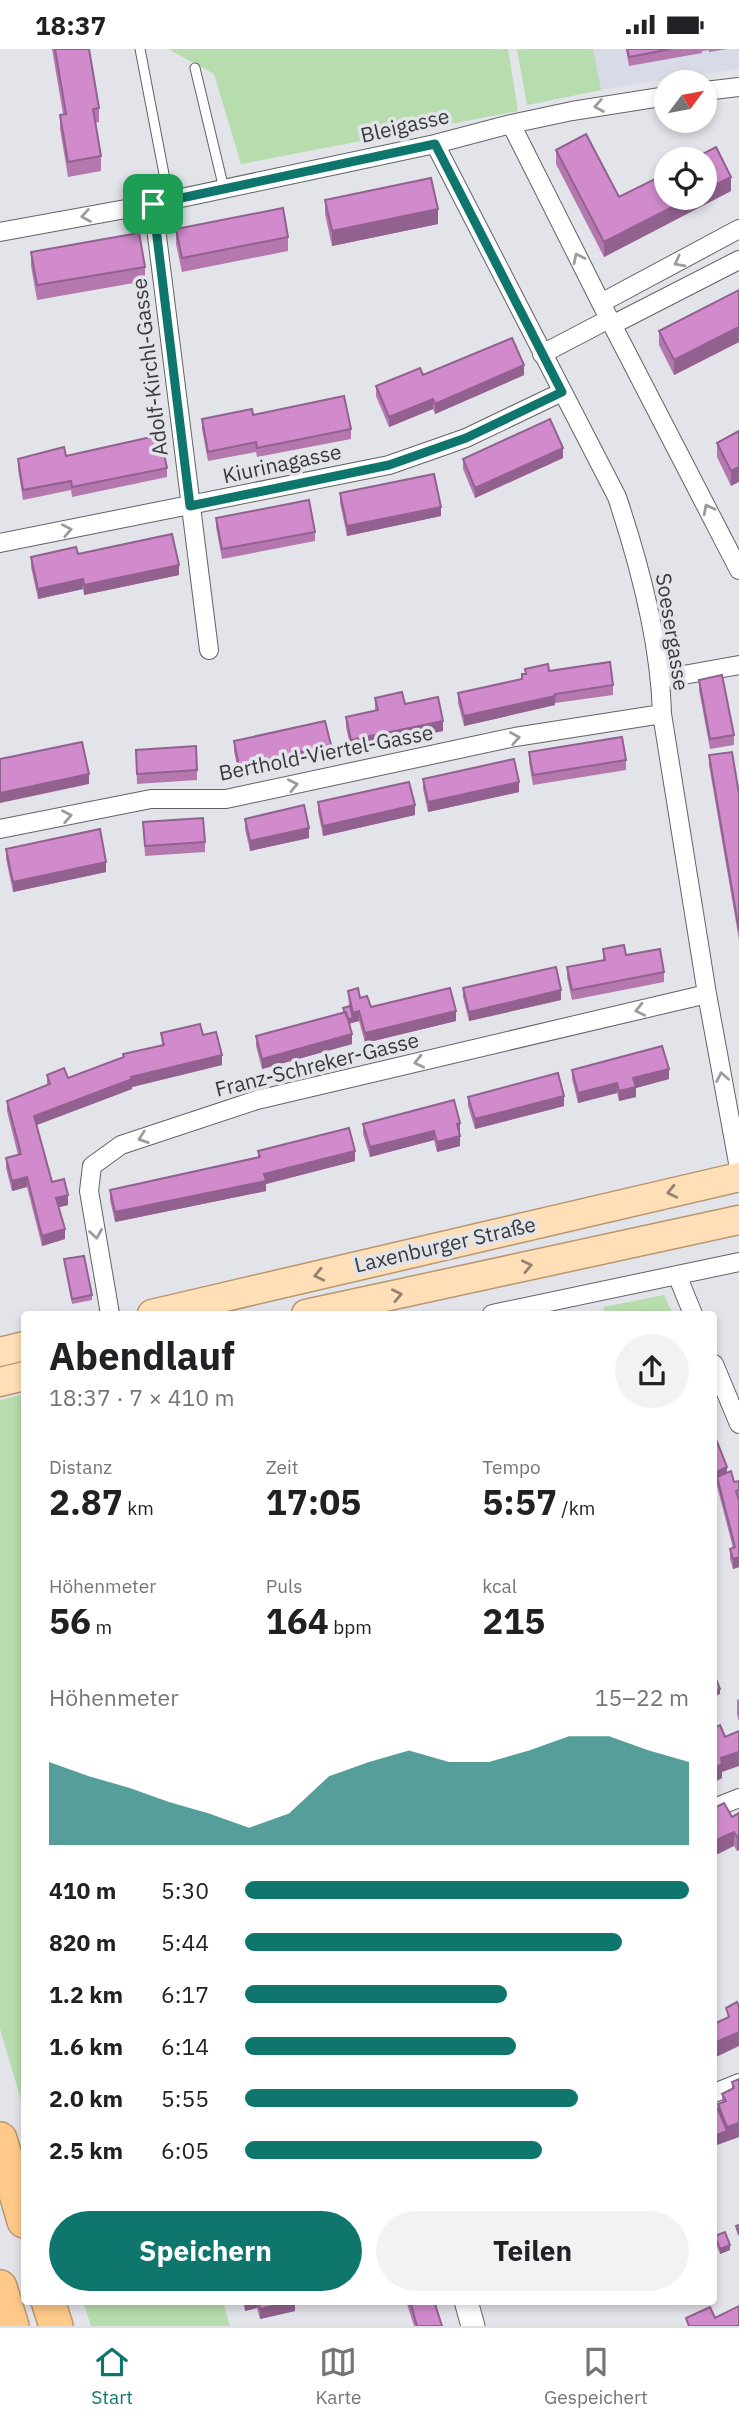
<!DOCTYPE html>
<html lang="de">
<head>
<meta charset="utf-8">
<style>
  :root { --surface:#fff; --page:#f2f2f2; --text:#202124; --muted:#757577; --line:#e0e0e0; --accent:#0f766e }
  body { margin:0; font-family:"IBM Plex Sans",sans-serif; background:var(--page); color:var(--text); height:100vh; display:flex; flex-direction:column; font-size:26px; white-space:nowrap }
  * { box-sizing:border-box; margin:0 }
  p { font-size:23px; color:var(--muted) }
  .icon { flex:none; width:38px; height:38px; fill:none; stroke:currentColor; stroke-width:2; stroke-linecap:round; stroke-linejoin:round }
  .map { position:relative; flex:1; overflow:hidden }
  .panel { position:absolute; left:21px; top:1262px; width:696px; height:994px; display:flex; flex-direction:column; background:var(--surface); border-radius:7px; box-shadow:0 4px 10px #0003 }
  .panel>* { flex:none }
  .needle { width:46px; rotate:58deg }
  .buttons { position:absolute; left:654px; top:21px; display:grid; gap:14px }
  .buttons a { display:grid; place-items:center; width:63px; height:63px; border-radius:50%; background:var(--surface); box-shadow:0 4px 10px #0003; font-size:35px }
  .pin { position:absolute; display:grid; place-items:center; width:60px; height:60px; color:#fff; margin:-30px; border-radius:14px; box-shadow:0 4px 10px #0006 }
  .round { display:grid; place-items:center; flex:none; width:74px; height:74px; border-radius:37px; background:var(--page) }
  .head { display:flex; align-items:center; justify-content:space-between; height:119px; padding:0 28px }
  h1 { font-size:38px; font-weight:700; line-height:52px }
  .metrics { display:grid; grid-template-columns:repeat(3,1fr); gap:10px; height:119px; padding:7px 28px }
  .metrics div { display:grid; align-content:center }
  .metrics b { font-size:35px; font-weight:700 }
  .metrics small { font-size:19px; font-weight:400 }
  .metrics p { font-size:19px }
  .chart { height:196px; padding:14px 28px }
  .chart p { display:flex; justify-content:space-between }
  .chart svg { width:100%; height:126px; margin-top:7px; fill:var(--accent); opacity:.7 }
  .button { display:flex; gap:14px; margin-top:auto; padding:14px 28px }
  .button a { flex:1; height:80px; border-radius:42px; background:var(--accent); color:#fff; font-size:28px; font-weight:700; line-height:80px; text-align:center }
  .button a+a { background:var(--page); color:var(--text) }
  ul { padding:0 28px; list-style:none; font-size:23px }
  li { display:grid; grid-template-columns:112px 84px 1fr; align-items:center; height:52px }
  li i { height:18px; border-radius:9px; background:var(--accent) }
  .status { display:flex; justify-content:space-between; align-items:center; height:49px; padding:0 35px; background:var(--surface); direction:ltr }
  .status svg { height:19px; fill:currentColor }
  .menu { display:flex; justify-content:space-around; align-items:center; height:98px; border-top:2px solid var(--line); background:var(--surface); font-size:19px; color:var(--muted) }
  .menu a { display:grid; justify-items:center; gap:4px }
  .menu .on { color:var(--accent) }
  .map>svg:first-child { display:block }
  .built { fill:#d8dae8 }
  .green { fill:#b7dcad }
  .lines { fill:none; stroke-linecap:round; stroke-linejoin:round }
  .service-casing { stroke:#626369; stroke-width:11 }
  .minor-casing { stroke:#626369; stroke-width:20 }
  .tertiary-casing { stroke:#626369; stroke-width:25 }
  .primary-casing { stroke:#b9976e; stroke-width:31 }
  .motorway-casing { stroke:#b9976e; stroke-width:36 }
  .service { stroke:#fff; stroke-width:9 }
  .minor { stroke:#fff; stroke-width:18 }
  .tertiary { stroke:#fff; stroke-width:23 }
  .primary { stroke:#ffdfb8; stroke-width:28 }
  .motorway { stroke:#ffc989; stroke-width:33 }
  .wall { fill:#b478af }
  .shaded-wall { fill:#92618f }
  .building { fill:#d18bcc; stroke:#92618f; stroke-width:2 }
  .oneway { stroke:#9c9c9d }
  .oneway2 { stroke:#928473 }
  .route-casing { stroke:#fff; stroke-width:14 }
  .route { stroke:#0f766e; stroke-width:9 }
  .labels { text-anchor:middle; stroke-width:7; stroke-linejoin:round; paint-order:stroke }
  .street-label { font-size:21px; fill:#38393b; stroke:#e2e4ea }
</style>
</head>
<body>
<div class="status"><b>18:37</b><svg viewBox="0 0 49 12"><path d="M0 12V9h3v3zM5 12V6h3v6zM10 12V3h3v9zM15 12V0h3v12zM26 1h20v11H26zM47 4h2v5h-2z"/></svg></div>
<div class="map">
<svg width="739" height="2277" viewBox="0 0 739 2277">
  <rect width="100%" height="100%" fill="#e2e4ea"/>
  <path class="built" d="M517,0h222v20l-118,17 -94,19z"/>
  <path class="green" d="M168,0h340l10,62 -277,53 -27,-90z
    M517,0h76l8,41 -74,15z
    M664,1246l9,19h-80l11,-3 -1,-4z
    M24,1345v716l-24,-81v-629z
    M83,2252h140l7,25h-139z"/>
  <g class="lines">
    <g class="service-casing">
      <path id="service" d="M140,0l29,151
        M195,19l29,121"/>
    </g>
    <g class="minor-casing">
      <path id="minor" d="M705,42l34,-4
        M511,75l90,179 138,267
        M435,95l182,353c23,69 43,144 45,217l45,280 32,174
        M153,155l56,446
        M0,183l153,-28 282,-60 76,-20 61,-13 95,-15
        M601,254l138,-74
        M612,276l127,-65
        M542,305l67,-35
        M0,494l389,-78 77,-27 96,-46
        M661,630l78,-14
        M0,780l151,-30h75l289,-62 147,-23
        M677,1226l16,39
        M110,1265l-21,-123 3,-25 29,-21 136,-45 450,-106
        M492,1265l247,-52
        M714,1315l25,60
        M714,1759l25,-10
        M714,2044l25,-10"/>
    </g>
    <g class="tertiary-casing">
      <path id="tertiary" d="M466,2252l7,25"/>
    </g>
    <g class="primary-casing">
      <path id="primary" d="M152,1265l587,-137
        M306,1265l433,-94
        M0,1303l24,-6
        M0,1333l24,-6"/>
    </g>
    <g class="motorway-casing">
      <path id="motorway" d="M0,2090l24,82
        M0,2238l12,39
        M48,2252l8,25"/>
    </g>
    <use href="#service" class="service"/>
    <use href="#minor" class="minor"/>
    <use href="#tertiary" class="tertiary"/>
    <use href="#primary" class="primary"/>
    <use href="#motorway" class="motorway"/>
  </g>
  <path class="wall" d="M52,0h37l10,59v14l-4,1 6,33v15l-33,6 -8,-48v-14l3,-1z
    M626,0h102l-19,3v-2l-7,1v2l-73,13z
    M556,101l63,47 112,-6 -127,66 -48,-93z
    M325,151l113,24 -106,22 -7,-32z
    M176,180l112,8v14l-106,21 -6,-28z
    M31,203l114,15v14l-108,19 -6,-34z
    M739,241v52l-65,33 -15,-30v-14z
    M423,326h101l-89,39 -2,-5 -44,18 -13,-31v-10z
    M253,366l98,14v10l-94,18 -1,-5 -48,9 -6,-32v-10z
    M739,382l-8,55 -14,-29v-14z
    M66,407l101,12v9l-95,20 -1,-7 -48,10 -5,-31v-10z
    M563,409l-88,40 -12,-29v-10z
    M340,444l101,23 -94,20 -7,-33z
    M216,469l99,14v9l-93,18 -6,-32z
    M78,505l101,21 -95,20 -1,-6 -45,10 -7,-32v-10z
    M525,620l24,2 64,14v10l-58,8v2l-91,21 -6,-23v-10l64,-14v-5h3z
    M699,631l35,55v10l-24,4 -11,-59z
    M375,649l30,6 38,27 -92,19 -5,-23v-10l29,-7z
    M234,692l97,14 -92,20 -5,-24z
    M136,701l61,20v10l-60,4z
    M529,703l97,8v10l-93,15 -4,-23z
    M709,706l30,39v146l-30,-175z
    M423,730l96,13 -91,20 -5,-23z
    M318,753l97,13 -92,21 -5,-24z
    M245,770l64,19 -59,13 -5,-22z
    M143,773l62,20v10l-60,4z
    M6,800l100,23 -93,20 -7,-33z
    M603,900l23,6 38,17v10l-92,18 -5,-23v-10l36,-7z
    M463,939l98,12 -92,21 -6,-24z
    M348,942l12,7 11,9 85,14 -91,22 -6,-22 -10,3 3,20 -90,25 -6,-23v-10l87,-24v-4l6,-2z
    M161,984l42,2 19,30 -90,22v2l-95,36 15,57 16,23 -9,2 6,32 -23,7 -15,-59 -15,4 -6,-23v-10l12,-3 -11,-44v-10l40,-16v-10l21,3 55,-21v-3l39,-8z
    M572,1021l97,9 -33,9v9l-17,4 -2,-8 -39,10 -6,-24z
    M468,1048l96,9 -89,23 -7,-23z
    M363,1075l97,9h-1l1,13 -23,6 -3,-12 -64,17 -7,-23z
    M258,1102l97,10 -89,23v7l-151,31 -5,-22v-10l148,-32z
    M64,1210l28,36v5l-20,4z
    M714,1385l13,38 7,10 5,-1v88v-2l-6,2 -3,-10v-10l3,-1 -16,-62z
    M739,1650v23l-2,-8v-14z
    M739,1764v37l-2,1 -3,-5 -2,-29z
    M739,2030v58l-25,9 4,-42 4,-2v-8l10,-5v-7z
    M715,2187l15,14 -10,4 -5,-13z
    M243,2252h52v10l-35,8 -3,-11 -12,3z
    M406,2252h28l8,25h-28z"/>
  <path class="shaded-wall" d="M731,128v14l-127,66v-15l86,-44h15v-8z
    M438,160v15l-106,22v-15z
    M739,278v15l-65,33v-15z
    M524,316v10l-89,39v-10z
    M433,350v10l-44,18v-10z
    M563,399v10l-88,40v-10z
    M739,418v15l-8,4v-15z
    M441,458v9l-94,20v-10z
    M179,516v10l-95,20v-10z
    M83,530v10l-45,10v-10z
    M555,647v9l-91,21v-10z
    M443,672v10l-92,19v-10z
    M331,696v10l-92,20v-9z
    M89,725v10l-89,19v-10z
    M519,733v10l-91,20v-10z
    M415,756v10l-92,21v-10z
    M309,779v10l-59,13v-10z
    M106,813v10l-93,20v-10z
    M561,941v10l-92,21v-9z
    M359,962v10l-13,3v-5l7,-1v-5z
    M456,962v10l-91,22v-10z
    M352,985v10l-90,25v-10z
    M222,1006v10l-90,22v2l-98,37v-10l97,-39z
    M669,1020v10l-33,9v9l-17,4v-10l14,-13z
    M617,1034v10l-39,10v-10z
    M564,1047v10l-89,23v-10z
    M460,1074v10l-3,1v-10z
    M434,1082v9l-64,17v-10z
    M460,1087v10l-23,6v-10z
    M355,1102v10l-89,23v7l-151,31v-10z
    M27,1128v10l-15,4v-10z
    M68,1146v10l-12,3v-10z
    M65,1180v10l-23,7v-10z
    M727,1418v15l-10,-5v9l-3,1v-14z
    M739,1508v10l-6,2v-10z
    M717,1522v15l-3,1v-14z
    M720,1640v5l-6,3v-5z
    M739,1703v14l-17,6v6l-7,4v-15l6,-9z
    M734,1783v14l-20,10v-15z
    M739,1786v15l-2,1v-14z
    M739,1983v14l-25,12v-15z
    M739,2074v14l-25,9v-10l13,-5v-4z
    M730,2196v5l-10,4v-5z
    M245,2252h12v7l-12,3z
    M295,2252v10l-35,8v-10z"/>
  <path class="building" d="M55,0h34l10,59 -6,1 8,47 -33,6 -8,-47 6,-1z
    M627,0h44l-42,8z
    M586,85l33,63 48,-24v25h23l-86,44 -48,-92z
    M716,98l15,30 -26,13v-31h-12z
    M431,129l7,31 -106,22 -7,-31z
    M283,159l5,29 -106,21 -6,-29z
    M139,184l6,34 -108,18 -6,-33z
    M739,241v37l-65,33 -15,-29z
    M512,289l12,27 -89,39 -2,-5 -44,18 -13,-31 44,-18 3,7z
    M344,347l7,33 -94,19 -1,-6 -48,10 -6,-33 50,-10 1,6z
    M550,370l13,29 -88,40 -12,-29z
    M739,382v36l-8,4 -14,-28z
    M160,386l7,33 -95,19 -1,-6 -48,9 -5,-31 46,-12 2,9z
    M434,425l7,33 -94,19 -7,-33z
    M309,451l6,32 -93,17 -6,-31z
    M172,485l7,31 -95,20 -1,-6 -45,10 -7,-32 45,-10 2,7z
    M610,613l3,23 -58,9v2l-91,20 -6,-23 64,-14v-5h4l-1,-5 23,-5 1,7z
    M722,626l12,60 -24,4 -11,-59z
    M402,643l3,12 33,-7 5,24 -92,19 -5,-23 32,-7 -3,-12z
    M325,672l6,24 -92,21 -5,-25z
    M622,688l4,23 -93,15 -4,-23z
    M82,693l7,32 -89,19v-34z
    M196,697l1,24 -60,4 -1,-24z
    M732,703l7,42v136l-30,-175z
    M514,710l5,23 -91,20 -5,-23z
    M409,733l6,23 -92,21 -5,-24z
    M304,756l5,23 -59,13 -5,-22z
    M203,769l2,24 -60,4 -2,-24z
    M100,780l6,33 -93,20 -7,-33z
    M624,896l2,10 34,-6 4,23 -92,18 -5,-23 38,-7 -2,-11z
    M556,918l5,23 -92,22 -6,-24z
    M358,939l2,10 7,-2 4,11 79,-19 6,23 -91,22 -6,-22 -6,2 -5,-22z
    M350,957l3,12 -5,1 -5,-11z
    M346,963l6,22 -90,25 -6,-23z
    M200,975l3,11 13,-3 6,23 -91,22 1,2 -98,37 18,66 12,-3 4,16 -12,3 9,31 -23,7 -15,-59 -15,4 -6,-23 15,-4 -14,-53 43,-17 -3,-9 17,-7 4,10 56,-21 -1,-3 41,-9 -3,-12z
    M662,997l7,23 -36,9 3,9 -17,4 -2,-8 -39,10 -6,-23z
    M558,1024l6,23 -89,23 -7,-22z
    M454,1051l6,23 -3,1 3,12 -23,6 -3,-11 -64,16 -7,-23z
    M349,1079l6,23 -91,23 2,7 -151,31 -5,-22 150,-33 -2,-6z
    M84,1207l8,39 -20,4 -8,-40z
    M714,1385l13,33 -13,6z
    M731,1422l3,11 5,-1v9l-3,1 3,10v58v-2l-6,2 -3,-10 5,-2 -18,-70z
    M714,1625l6,15 -6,3z
    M720,1676l5,12 14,-6v21l-18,6 1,6 -7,3 -1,-2v-37z
    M724,1754l8,14 7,-4v22l-2,2 -3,-5 -20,9v-33z
    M737,1953l2,5v25l-25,11v-19l15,-7 -3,-9z
    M739,2030v44l-12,4 -9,-23 8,-3 -4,-7 12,-6 -2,-6z
    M718,2060l9,22 -13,5v-25z
    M739,2176v10l-3,-9z
    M725,2183l5,13 -10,4 -5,-13z
    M258,2252h36l-34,8z
    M410,2252h24l8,25h-25z
    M739,2257v20h-50l-3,-8 24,-11 5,11z"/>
  <defs><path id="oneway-chevron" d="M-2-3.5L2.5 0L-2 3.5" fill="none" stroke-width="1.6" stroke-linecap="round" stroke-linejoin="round" transform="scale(1.75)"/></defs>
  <g class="oneway">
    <use href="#oneway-chevron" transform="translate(599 57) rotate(170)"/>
    <use href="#oneway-chevron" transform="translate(86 167) rotate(170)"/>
    <use href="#oneway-chevron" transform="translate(578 209) rotate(-116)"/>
    <use href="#oneway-chevron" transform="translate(679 213) rotate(152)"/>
    <use href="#oneway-chevron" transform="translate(708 460) rotate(-117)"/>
    <use href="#oneway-chevron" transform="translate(67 481) rotate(-11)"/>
    <use href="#oneway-chevron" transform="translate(515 689) rotate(-10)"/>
    <use href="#oneway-chevron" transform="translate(293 736) rotate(-12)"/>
    <use href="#oneway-chevron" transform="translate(67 767) rotate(-11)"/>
    <use href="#oneway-chevron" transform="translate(640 961) rotate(167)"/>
    <use href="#oneway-chevron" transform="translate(419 1013) rotate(167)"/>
    <use href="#oneway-chevron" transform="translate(722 1028) rotate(-101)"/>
    <use href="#oneway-chevron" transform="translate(143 1089) rotate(161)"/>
    <use href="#oneway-chevron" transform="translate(96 1185) rotate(81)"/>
  </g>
  <g class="oneway2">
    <use href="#oneway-chevron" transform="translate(672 1143) rotate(167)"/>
    <use href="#oneway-chevron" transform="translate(527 1217) rotate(-12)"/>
    <use href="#oneway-chevron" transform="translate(319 1226) rotate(167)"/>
    <use href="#oneway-chevron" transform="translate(397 1246) rotate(-12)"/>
  </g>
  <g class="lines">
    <g class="route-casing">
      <path id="route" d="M435,95l127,248 -96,46 -77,27 -199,41 -37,-302z"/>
    </g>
    <use href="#route" class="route"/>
  </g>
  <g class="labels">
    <g class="street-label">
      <text transform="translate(405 77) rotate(-13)" y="7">Bleigasse</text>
      <text transform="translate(150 318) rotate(-97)" y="7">Adolf-Kirchl-Gasse</text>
      <text transform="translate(282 415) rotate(-12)" y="7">Kiurinagasse</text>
      <text transform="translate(672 583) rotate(81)" y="7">Soesergasse</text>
      <text transform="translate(326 704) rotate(-11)" y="7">Berthold-Viertel-Gasse</text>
      <text transform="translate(317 1016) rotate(-14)" y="7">Franz-Schreker-Gasse</text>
      <text transform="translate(445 1196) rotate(-13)" y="7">Laxenburger Straße</text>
    </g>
  </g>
</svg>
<div class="buttons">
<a><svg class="needle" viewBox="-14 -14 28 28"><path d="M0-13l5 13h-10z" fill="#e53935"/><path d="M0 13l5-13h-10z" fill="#757577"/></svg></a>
<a><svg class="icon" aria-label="locate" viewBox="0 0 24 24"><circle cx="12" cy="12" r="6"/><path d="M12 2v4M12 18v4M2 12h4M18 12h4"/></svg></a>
</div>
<div class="pin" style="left:153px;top:155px;background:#1e9e55"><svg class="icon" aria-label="arrive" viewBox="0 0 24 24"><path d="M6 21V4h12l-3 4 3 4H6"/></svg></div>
<section class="panel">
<div class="head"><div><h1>Abendlauf</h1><p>18:37 · 7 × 410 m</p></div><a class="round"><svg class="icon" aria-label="share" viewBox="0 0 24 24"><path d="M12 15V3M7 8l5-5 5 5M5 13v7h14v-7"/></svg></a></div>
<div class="metrics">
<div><p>Distanz</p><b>2.87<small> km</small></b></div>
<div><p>Zeit</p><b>17:05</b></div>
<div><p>Tempo</p><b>5:57<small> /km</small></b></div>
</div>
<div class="metrics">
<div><p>Höhenmeter</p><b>56<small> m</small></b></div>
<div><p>Puls</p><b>164<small> bpm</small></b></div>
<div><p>kcal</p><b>215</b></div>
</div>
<div class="chart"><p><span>Höhenmeter</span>15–22 m</p>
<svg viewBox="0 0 160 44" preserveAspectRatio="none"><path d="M0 44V15L10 20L20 24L30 29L40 33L50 38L60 33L70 20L80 15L90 11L100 15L110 15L120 11L130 6L140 6L150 11L160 15V44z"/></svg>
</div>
<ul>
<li><b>410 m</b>5:30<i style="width:100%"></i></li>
<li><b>820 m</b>5:44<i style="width:85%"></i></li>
<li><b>1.2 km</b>6:17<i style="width:59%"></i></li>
<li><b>1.6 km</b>6:14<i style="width:61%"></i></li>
<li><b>2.0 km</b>5:55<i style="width:75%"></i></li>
<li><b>2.5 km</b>6:05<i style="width:67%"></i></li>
</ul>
<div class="button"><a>Speichern</a><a>Teilen</a></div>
</section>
</div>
<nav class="menu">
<a class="on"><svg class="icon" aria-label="home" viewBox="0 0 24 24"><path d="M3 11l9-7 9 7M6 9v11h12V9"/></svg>Start</a>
<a><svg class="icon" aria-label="map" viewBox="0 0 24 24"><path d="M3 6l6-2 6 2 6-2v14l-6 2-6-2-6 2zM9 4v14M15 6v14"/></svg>Karte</a>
<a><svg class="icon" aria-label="saved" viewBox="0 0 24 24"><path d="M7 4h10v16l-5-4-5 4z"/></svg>Gespeichert</a>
</nav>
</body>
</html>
